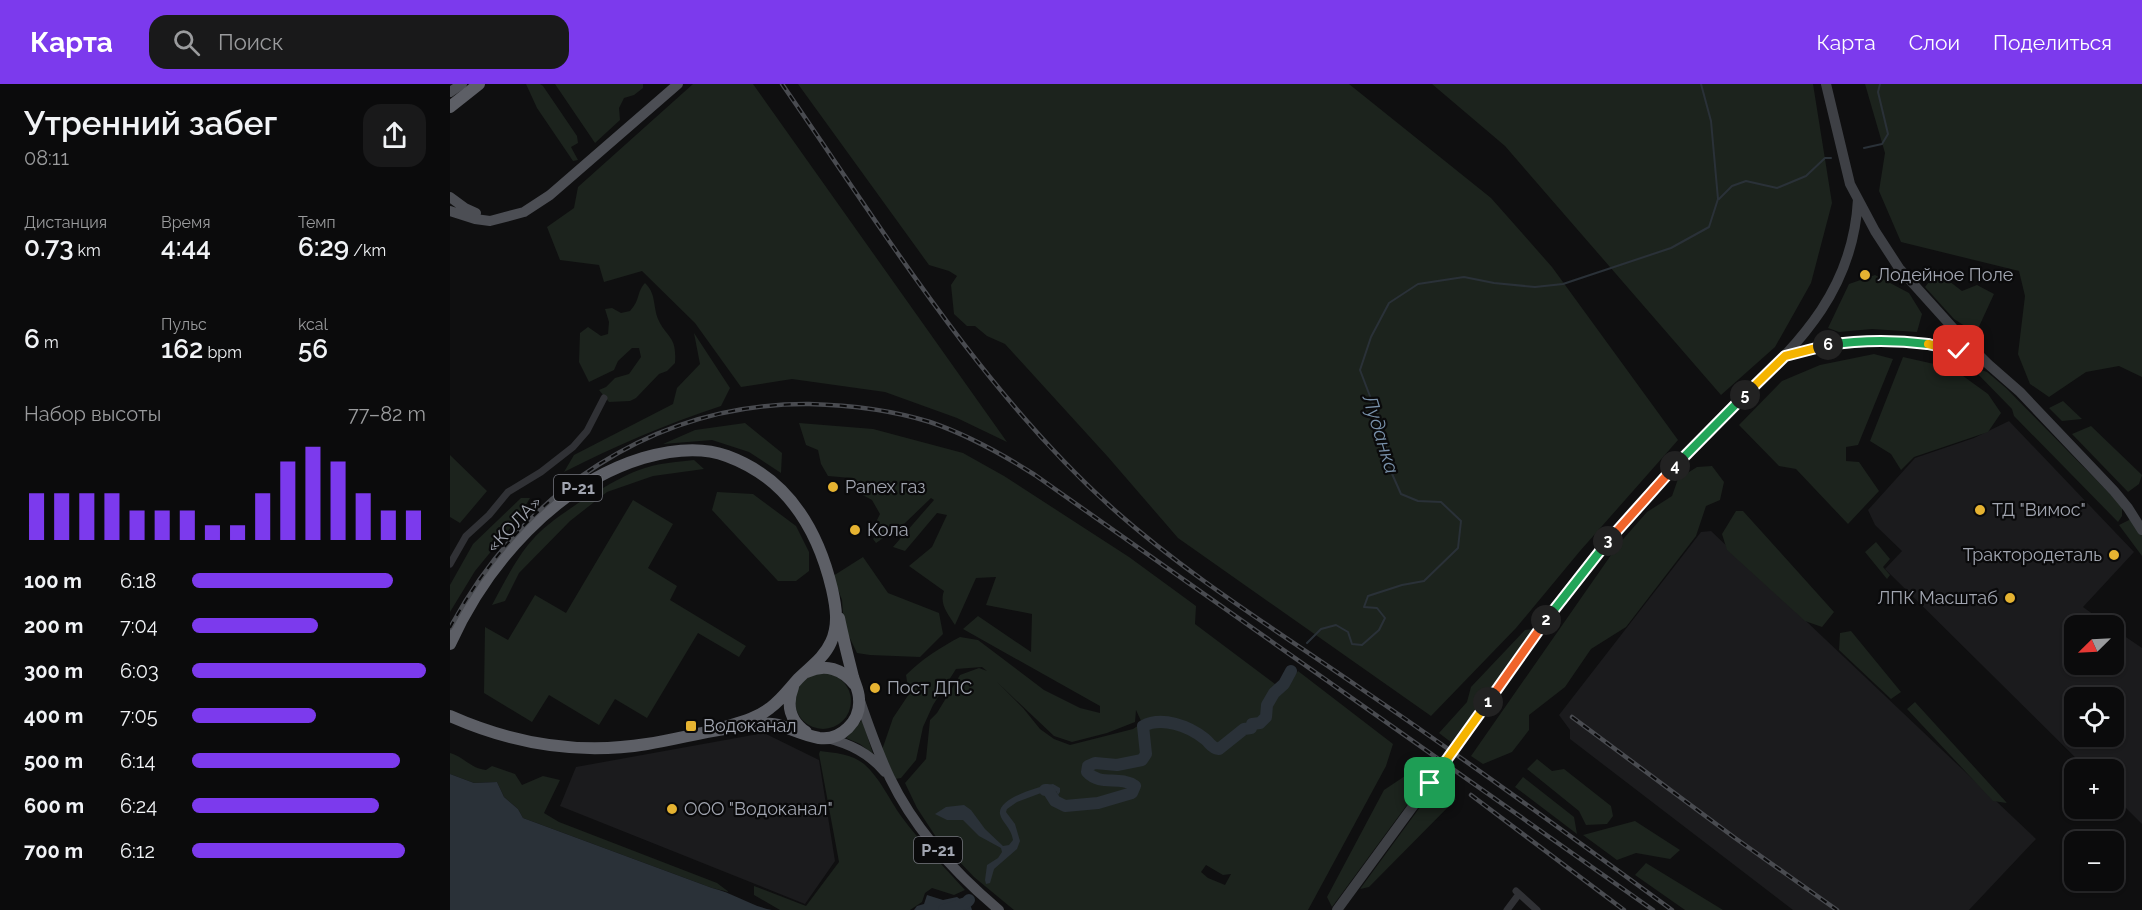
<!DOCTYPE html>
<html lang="ru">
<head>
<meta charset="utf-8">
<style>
  :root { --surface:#0b0b0c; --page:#19191a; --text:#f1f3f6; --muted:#9a9b9d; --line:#2b2b2d; --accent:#7c3aed }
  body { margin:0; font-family:Raleway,sans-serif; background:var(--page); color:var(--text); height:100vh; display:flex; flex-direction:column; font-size:22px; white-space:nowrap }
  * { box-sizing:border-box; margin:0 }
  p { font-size:20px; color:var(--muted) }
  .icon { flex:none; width:33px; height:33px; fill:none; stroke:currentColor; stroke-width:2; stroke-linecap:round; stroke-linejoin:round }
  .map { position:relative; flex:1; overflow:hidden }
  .details { display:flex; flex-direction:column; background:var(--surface); width:450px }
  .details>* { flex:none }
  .needle { width:39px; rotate:246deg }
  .controls { position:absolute; left:1614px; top:531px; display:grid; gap:12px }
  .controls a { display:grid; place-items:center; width:60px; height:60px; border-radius:12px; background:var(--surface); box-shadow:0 2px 4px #0004,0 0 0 2px var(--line); font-size:30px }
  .pin { position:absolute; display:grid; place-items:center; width:51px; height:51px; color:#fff; margin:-26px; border-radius:12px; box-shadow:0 3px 9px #0006 }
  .km { position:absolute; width:30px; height:30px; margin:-15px; border-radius:50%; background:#222; color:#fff; font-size:16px; line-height:30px; text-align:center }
  .round { display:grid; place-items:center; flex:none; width:63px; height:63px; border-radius:18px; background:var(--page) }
  .overview { display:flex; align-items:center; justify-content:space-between; height:102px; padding:0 24px }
  h1 { font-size:33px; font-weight:600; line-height:45px }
  .stats { display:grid; grid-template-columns:repeat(3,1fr); gap:9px; height:102px; padding:6px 24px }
  .stats div { display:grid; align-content:center }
  .stats b { font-size:26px; font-weight:600 }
  .stats small { font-size:16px; font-weight:400 }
  .stats p { font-size:16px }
  .chart { height:168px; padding:12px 24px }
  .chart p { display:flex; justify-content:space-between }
  .chart svg { width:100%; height:108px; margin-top:6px; stroke:var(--accent); stroke-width:6 }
  ul { padding:0 24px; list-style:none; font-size:20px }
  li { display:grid; grid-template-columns:96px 72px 1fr; align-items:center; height:45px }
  li i { height:15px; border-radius:8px; background:var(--accent) }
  header { display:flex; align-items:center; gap:36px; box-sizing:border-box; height:84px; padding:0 30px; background:var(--accent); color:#fff }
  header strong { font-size:28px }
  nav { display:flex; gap:33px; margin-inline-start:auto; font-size:21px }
  .search { width:420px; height:54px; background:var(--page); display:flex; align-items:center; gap:15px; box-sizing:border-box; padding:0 21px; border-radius:18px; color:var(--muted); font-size:22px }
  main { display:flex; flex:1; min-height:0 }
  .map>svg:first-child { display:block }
  .built { fill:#1b1b1d; fill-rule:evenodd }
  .green { fill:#1c231d; fill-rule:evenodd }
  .water { fill:#2a3138 }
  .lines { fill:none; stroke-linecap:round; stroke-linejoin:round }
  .stream { stroke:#2a3138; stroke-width:2 }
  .river { stroke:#2a3138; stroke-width:12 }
  .street { stroke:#303135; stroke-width:7 }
  .secondary { stroke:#3e4045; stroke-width:10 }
  .primary { stroke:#4c4e54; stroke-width:10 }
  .highway { stroke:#5d5f66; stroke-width:12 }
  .rail-casing { stroke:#494b50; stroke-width:4.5 }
  .rail { stroke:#0a0a0b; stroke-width:2; stroke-dasharray:7; stroke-linecap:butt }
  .secondary-bridge { stroke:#3e4045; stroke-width:10 }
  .split-1-casing { stroke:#fff; stroke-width:12 }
  .split-2-casing { stroke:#fff; stroke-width:12 }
  .split-3-casing { stroke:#fff; stroke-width:12 }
  .split-4-casing { stroke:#fff; stroke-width:12 }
  .split-5-casing { stroke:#fff; stroke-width:12 }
  .split-6-casing { stroke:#fff; stroke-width:12 }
  .split-7-casing { stroke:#fff; stroke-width:12 }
  .split-8-casing { stroke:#fff; stroke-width:12 }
  .split-1 { stroke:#f5b400; stroke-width:8 }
  .split-2 { stroke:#f0652b; stroke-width:8 }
  .split-3 { stroke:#22a559; stroke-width:8 }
  .split-4 { stroke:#f0652b; stroke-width:8 }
  .split-5 { stroke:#22a559; stroke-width:8 }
  .split-6 { stroke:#f5b400; stroke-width:8 }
  .split-7 { stroke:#22a559; stroke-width:8 }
  .split-8 { stroke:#f5b400; stroke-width:8 }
  .poi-dot { fill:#e6b331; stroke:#0a0a0b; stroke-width:2 }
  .labels { text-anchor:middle; stroke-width:4.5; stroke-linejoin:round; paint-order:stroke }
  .shield { fill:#0a0a0b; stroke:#74767e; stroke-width:1.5 }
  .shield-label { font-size:16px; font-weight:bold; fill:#a1a5b0 }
  .poi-label { font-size:18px; fill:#a1a5b0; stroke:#0a0a0b; text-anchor:start }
  .street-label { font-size:18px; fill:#a1a5b0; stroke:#0a0a0b }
  .water-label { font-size:20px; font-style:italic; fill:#7991aa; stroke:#0a0a0b }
</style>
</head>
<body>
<header>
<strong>Карта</strong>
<div class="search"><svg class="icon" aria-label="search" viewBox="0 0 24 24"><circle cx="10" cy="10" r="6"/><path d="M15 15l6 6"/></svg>Поиск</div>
<nav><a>Карта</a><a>Слои</a><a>Поделиться</a></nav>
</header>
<main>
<section class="details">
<div class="overview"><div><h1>Утренний забег</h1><p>08:11</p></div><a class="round"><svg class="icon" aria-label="share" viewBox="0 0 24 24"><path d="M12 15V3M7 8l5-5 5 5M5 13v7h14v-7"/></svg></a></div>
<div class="stats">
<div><p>Дистанция</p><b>0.73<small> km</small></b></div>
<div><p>Время</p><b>4:44</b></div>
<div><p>Темп</p><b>6:29<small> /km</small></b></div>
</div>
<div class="stats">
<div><b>6<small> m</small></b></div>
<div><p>Пульс</p><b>162<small> bpm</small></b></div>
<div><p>kcal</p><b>56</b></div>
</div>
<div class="chart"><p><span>Набор высоты</span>77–82 m</p>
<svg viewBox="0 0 160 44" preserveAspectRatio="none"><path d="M5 44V25M15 44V25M25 44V25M35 44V25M45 44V32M55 44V32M65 44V32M75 44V38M85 44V38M95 44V25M105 44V12M115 44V6M125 44V12M135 44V25M145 44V32M155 44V32"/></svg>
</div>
<ul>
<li><b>100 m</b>6:18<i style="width:86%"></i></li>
<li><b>200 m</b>7:04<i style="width:54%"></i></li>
<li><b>300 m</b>6:03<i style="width:100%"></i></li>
<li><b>400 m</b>7:05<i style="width:53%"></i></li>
<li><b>500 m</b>6:14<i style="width:89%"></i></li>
<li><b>600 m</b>6:24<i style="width:80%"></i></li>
<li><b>700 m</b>6:12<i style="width:91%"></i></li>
</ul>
</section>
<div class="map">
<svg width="1692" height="826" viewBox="0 0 1692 826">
  <rect width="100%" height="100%" fill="#0f0f10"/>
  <path class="built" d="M1559,337l125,131 -51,55 25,18 -34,1v38h40v-35l28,19v176l-28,-28v-26l-27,-1 -202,-200 17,-18 -27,-26 -7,-15 47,-52 59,-20zM1624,614h40v38h-40z
    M1261,447l325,308 -67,71h-176l-223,-171v-9l-11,-15 142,-183z
    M314,649l55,27 16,101 -30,43 -245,-98 16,-39z"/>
  <path class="green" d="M76,0h14l3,2 34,50 1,7 -7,4 7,13 -5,1 -36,-53z
    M105,0h88v4l-9,7 -10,3 -5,10 1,12 -25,23z
    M243,0h60l254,358 -50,-24 -72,-26 -93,-13 -51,8 -46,-64 -53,-52 -38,11 -5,-17 -39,-5 -13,-33 27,-19 4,-21z
    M348,0h551l142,114 61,69 126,173 -98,111 -64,77 -85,88 -253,-178 -70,-81 -103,-113 -18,-8 -12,-10h-8l-13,-12 -3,-29 6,-9 -8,-5 -20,-6z
    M982,0h381l19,119 -21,80 -36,64 -54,48 -216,-249z
    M1415,0h277v293l-23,-11 -33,6 -37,25 -19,-13 -12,-30 7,-58 -6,-25 -118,-29 -22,-51 6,-38z
    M1487,188l25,19 15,-6 17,9 -18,39 -22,-14 -29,-32z
    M1425,191l34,18 13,21 -5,18 -45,-3 -33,3 -11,-4 21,-44z
    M195,199c11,10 8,23 13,36 9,20 19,16 17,44l-8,8 -8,3 -23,24 -6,3 -21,1 -10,-12 7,-3 9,-9 14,-4 12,-17 -2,-9h-7l-14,13 -4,9 -25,12 -10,-20 1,-29 8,-6 13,9 7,-2 1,-12 -4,-13 7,-1 9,5 9,-2c11,-12 6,-18 15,-28z
    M244,249l36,55 -9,18c-55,18 -106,40 -157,66l10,-17 99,-51 4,-16 23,-24z
    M1424,270l19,5 -35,86 -12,2v14l13,1 20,29 -31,33 -52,-55 -17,-3 -40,-41 43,-44 38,-16z
    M1453,273l49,11 36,26 13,19 -13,19 -74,25 -13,13 -10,-16 -21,-13z
    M1520,282l17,6 19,16 116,118v10l-4,6 -104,-106 -2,-7z
    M1613,317l19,18 -20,2 -13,-13z
    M295,339l37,30 -1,20 -32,-21 -37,-12 -49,4 32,-14z
    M349,339l74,6 90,24 41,23 125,81 67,49 -1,18 88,66 15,-19 95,73 -7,22 -78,144h-294l-40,-33 -38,-40 -19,-29 -12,-25 21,-24 4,-39 7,-7 23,-38 19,-7 8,3 -5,-4 -26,2 -23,36 -10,22 -7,33 -15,18 -6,1 -13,-29 11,-32 16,-24 -3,-19c16,-16 35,-28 54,-38l18,3 66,50 36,18 20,5v-7l-137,-77 15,-13 53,36 1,-38 -46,-9 10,-28 -20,1 -21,47c-7,-11 -16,-21 -11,-34l-35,-25 23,-19 15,-32 -10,-2 -32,38 -12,-4 41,-47 -3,-2 -27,26 -28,19 -3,-4 7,-8 -3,-11 3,-6 -8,-14 -17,-9 -4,-13 -23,-2 -7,-12 -3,-14 -12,-5zM547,598l57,54 18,6 35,-9 28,-11 1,-12 6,13 -9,6 -63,16 -16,-6 -14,-10 -17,-21zM756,781l17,10 8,-1 -6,11 -17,-7 -7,-6z
    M1641,342l51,49 -3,9 -11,8 -56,-58z
    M0,371l37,36 -27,32 -10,-6z
    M244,376l10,9 -51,7 -46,16 -37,29 -51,52 -14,28 -13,4c14,-25 27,-54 49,-74 19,-18 73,-52 98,-61 18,-7 37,-8 55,-10z
    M1262,382l12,16 -4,18 -14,6 -10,30 -70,91 -35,22 -26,38 -36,28v15l-17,22 -29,12 -12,-8 147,-211 29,-33 25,-16 6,-17 19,-12z
    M267,408l36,2 43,32 13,26v19l-13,10h-18l-66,-71z
    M71,414h9l-14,23 -41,50 -25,41v-27l23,-41z
    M183,416l40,24 -25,44 29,18 -7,14 76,46 -7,11 -41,-24 -51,85 -32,-19 -16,26 -50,-30 -17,27 -48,-29 1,-66 23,13 27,-45 31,18z
    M1286,427h7l91,101 -12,15 -17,-6 -78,-71 -5,-16z
    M1681,435l11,16v21l-23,-31z
    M1426,458l14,17 -7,8 7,8 -3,4 -22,-27z
    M413,473l25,36 51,20 4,21 -23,23 -50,-2 -13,-2 -13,-27 -2,-26 -9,-24z
    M1083,545l-81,114 -13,-10 28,-31 4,-15 54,-57z
    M1401,547l50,61 -10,7 -52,-49 1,-17z
    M345 617a28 28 0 1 1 56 0a28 28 0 1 1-56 0Z
    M1465,618l92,101 -14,-2 -86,-92z
    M412,636l11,34 -13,-10 -14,-6z
    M370,667c15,2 32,3 44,13 16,14 25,35 37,52 20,27 42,50 64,74l-11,5 -22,-7 -7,5 -3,9 -12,8h-130l-26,-15v-9l52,20 33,-44 -20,-108z
    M0,669c15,4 19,15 36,17l6,-4 23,8 7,11 21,-9 17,4 -16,33 15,9 158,61 12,9 -17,-4 -189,-70 -5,-9 -14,-12 -7,-15 -23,1 -24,-9z
    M1087,675l15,12 12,-2 47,37 2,10 -6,8 -21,1 -7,-14 -52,-42z
    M961,688l11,3 1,8 -91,124 -5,-10 57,-107z
    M1073,693l51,40 3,17 -62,-47z
    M981,708l25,7 -87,88 -9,2z
    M1185,737l45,29 -10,9 -34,-6 -19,7 -34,-25z
    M1196,779l77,47h-38l-50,-35z"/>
  <path class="water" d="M0,690l24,9 23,-1 7,15 14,12 5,9 189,70c22,5 38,18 60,22h-322z
    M603,700l7,4v4l-2,3 -2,-4 -4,1 3,9 -14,-8 -24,9 -10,7 -1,3 9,12 5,17 -3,8 -23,20 -4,14 -4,1 -1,-4 2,-15 11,-7 4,-6 -1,-4 -22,-12 -16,-16h-16l-12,-6 11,-7 18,-2 7,5 14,19 18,17 6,-1 4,-5c-2,-13 -11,-17 -13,-26 -3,-16 41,-28 53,-30z
    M477,811l16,5 14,-3 14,10 1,3h-58l3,-4 7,-2z"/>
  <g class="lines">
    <path class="stream" d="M1414,64l18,-4 6,-10 -10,-42 2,-8
      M1269,115l13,-13 14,-5 31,7 29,-12 19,-18h6
      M857,559l14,-14 15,-4 12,7 4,12 10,1 17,-15 6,-12 -8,-10 -13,-1 4,-11 34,-11 22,-4 34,-33 3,-27 -20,-19 -23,-1 -17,-7 -12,-27 -5,-34 -24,-63 11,-33 18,-34 29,-19 46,-7 30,6 41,4 28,-3 108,-36 38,-21 9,-28 -7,-78 -10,-37"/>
    <path class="river" d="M595,706h3l7,11 10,5 33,-3 34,-10 3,-7c-16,-11 -34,1 -48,-14l1,-6 7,-3 22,2 25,-5 4,-6 -3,-28c19,-10 46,0 62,13 6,5 6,9 14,10l25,-20 7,-1 1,-4 8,-1 6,-6 1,-12 7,-12 10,-9 7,-13
      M494,826l22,-7 3,-3"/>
    <path class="street" d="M0,480l16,-28 23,-21 19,-23 33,-20 32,-25 14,-16 17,-33
      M1066,807l21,19
      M1057,826l12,-16"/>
    <path class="secondary" d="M1376,0l24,100 25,47 24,37 63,70 26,26 32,28 94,99 14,17 14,22
      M1336,272c65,-19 133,-22 196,5
      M1010,658c50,-71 98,-143 154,-209 36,-43 76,-83 116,-122 64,-64 123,-115 128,-212
      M887,826l93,-127"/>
    <path class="primary" d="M0,8l12,-8
      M0,113l15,11 11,5
      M0,127l25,8 15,2 34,-9 26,-17 128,-111
      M410,617c9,26 18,52 30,77 25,52 65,95 109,132
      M377,654c23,6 42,15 58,34"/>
    <path class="highway" d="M0,23l29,-23
      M0,560c37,-81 105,-159 193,-186 28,-8 57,-12 84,-2 60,22 91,74 105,133 4,18 7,36 -1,53 -7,16 -21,25 -33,37 -9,10 -17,21 -28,29 -15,12 -37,16 -54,22
      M357,588c18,-9 36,-3 48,13
      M343,603c-7,18 -3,34 13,45
      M0,632c63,28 129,39 197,28 26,-4 51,-11 77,-15
      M297,641c36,-6 41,7 72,13 22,3 42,-17 40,-39 0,-8 -4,-15 -6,-22 -5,-20 -10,-39 -14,-59"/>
    <g class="rail-casing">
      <path id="rail" d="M332,0c99,143 199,306 329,423 76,68 165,123 249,181 106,72 209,147 312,222
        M0,544c72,-135 203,-225 359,-224 41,1 82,6 121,18 38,13 72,32 105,53l618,435
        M1122,633l163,121 102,72
        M1021,711l153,115"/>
    </g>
    <use href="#rail" class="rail"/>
    <path class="secondary-bridge" d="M980,699l30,-41"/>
  </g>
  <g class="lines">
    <g class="split-1-casing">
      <path id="split-1" d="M980,699l58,-81"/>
    </g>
    <g class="split-2-casing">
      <path id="split-2" d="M1038,618l58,-82"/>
    </g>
    <g class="split-3-casing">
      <path id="split-3" d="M1096,536l62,-79"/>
    </g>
    <g class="split-4-casing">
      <path id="split-4" d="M1158,457l67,-75"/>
    </g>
    <g class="split-5-casing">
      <path id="split-5" d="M1225,382l70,-71"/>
    </g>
    <g class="split-6-casing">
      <path id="split-6" d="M1295,311l40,-39 43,-11"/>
    </g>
    <g class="split-7-casing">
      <path id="split-7" d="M1378,261c33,-5 67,-5 100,-1"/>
    </g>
    <g class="split-8-casing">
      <path id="split-8" d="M1478,260l31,7"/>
    </g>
    <use href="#split-1" class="split-1"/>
    <use href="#split-2" class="split-2"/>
    <use href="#split-3" class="split-3"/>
    <use href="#split-4" class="split-4"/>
    <use href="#split-5" class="split-5"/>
    <use href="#split-6" class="split-6"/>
    <use href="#split-7" class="split-7"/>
    <use href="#split-8" class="split-8"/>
  </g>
  <g class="poi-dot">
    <circle cx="1415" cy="191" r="6"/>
    <circle cx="383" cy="403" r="6"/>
    <circle cx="1530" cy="426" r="6"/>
    <circle cx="405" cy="446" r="6"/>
    <circle cx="1664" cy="471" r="6"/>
    <circle cx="1560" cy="514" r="6"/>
    <circle cx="425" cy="604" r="6"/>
    <rect x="235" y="636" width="12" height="12" rx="3"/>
    <circle cx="222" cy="725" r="6"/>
  </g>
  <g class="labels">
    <g class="shield">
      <rect x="104" y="391" width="48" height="26" rx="4.5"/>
      <rect x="464" y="753" width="48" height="26" rx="4.5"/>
    </g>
    <g class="shield-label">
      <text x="128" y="410">Р-21</text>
      <text x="488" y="772">Р-21</text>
    </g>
    <g class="poi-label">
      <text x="1427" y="197">Лодейное Поле</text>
      <text x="395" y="409">Panex газ</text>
      <text x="1542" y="432">ТД "Вимос"</text>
      <text x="417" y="452">Кола</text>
      <text x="1652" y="477" text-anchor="end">Трактородеталь</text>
      <text x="1548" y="520" text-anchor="end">ЛПК Масштаб</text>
      <text x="437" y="610">Пост ДПС</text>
      <text x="253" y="648">Водоканал</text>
      <text x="234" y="731">ООО "Водоканал"</text>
    </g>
    <g class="street-label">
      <text transform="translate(64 440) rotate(-46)" y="6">«КОЛА»</text>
    </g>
    <g class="water-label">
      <text transform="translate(931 350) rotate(73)" y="7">Луданка</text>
    </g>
  </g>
</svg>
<div class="controls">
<a><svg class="needle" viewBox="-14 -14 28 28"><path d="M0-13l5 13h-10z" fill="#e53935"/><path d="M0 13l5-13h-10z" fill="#9a9b9d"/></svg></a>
<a><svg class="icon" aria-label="locate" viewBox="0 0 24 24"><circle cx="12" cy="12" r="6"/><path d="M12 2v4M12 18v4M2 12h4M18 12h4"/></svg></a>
<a>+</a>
<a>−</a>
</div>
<div class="pin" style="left:980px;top:699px;background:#1e9e55"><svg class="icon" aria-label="arrive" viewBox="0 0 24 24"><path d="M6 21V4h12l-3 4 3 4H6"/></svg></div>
<div class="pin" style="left:1509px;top:267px;background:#d93025"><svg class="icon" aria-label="check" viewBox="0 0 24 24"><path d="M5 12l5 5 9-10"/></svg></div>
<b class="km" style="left:1038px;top:618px">1</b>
<b class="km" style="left:1096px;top:536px">2</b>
<b class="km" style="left:1158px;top:457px">3</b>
<b class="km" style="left:1225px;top:382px">4</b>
<b class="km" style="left:1295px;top:311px">5</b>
<b class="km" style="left:1378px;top:261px">6</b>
</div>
</main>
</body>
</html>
